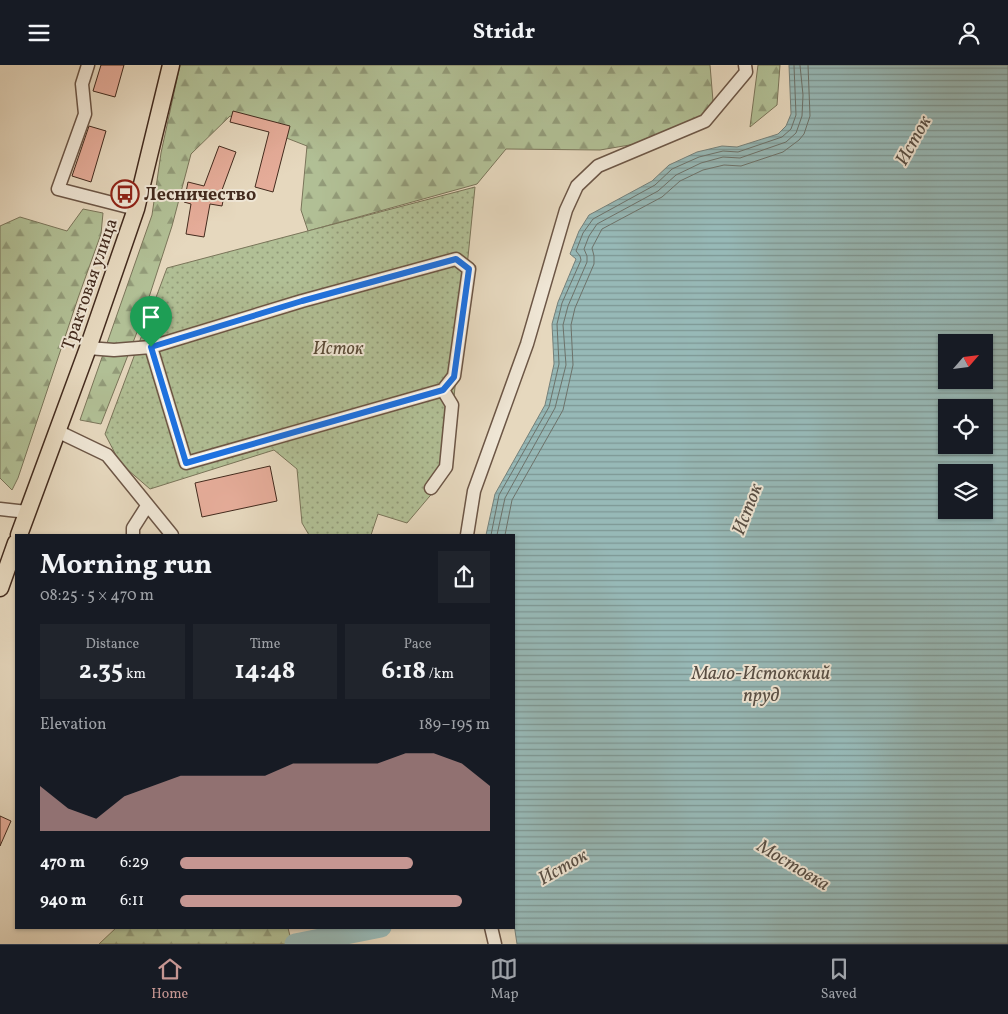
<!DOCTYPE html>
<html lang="en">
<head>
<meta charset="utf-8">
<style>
  :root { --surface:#171b24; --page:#20242c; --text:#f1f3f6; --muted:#9ea1a6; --line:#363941; --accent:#c59692 }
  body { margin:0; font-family:Vollkorn,serif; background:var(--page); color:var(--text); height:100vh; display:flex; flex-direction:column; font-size:19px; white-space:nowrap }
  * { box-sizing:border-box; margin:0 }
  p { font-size:16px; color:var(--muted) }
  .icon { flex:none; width:28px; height:28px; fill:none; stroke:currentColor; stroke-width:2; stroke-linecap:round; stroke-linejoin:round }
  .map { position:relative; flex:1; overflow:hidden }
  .drawer { position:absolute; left:15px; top:469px; width:500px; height:395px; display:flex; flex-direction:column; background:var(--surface); border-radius:0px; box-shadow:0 1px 4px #0004 }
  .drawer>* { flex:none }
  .needle { width:32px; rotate:62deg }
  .controls { position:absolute; left:938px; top:269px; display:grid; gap:10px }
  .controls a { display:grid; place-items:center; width:55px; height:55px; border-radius:0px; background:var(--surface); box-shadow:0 1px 4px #0004; font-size:25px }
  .pin { position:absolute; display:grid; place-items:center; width:42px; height:42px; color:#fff; margin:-51px -21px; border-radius:50% 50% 50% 0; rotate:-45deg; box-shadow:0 0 5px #0007 }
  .pin .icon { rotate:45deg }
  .round { display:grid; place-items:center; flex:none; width:52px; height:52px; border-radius:0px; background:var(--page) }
  .head { display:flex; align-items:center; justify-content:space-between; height:85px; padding:0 25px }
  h1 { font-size:28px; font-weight:700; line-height:38px }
  .figures { display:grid; grid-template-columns:repeat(3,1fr); gap:8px; height:85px; padding:5px 25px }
  .figures div { display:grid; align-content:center; border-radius:0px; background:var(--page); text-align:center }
  .figures b { font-size:25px; font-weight:700 }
  .figures small { font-size:14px; font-weight:400 }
  .figures p { font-size:14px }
  .chart { height:140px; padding:10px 25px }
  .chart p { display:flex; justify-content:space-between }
  .chart svg { width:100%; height:90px; margin-top:5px; fill:var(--accent); opacity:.7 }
  ul { padding:0 25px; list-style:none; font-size:16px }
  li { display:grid; grid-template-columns:80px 60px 1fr; align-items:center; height:38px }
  li i { height:12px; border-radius:6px; background:var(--accent) }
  header { display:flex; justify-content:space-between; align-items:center; height:65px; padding:0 25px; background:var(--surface); font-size:22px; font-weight:700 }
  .tabs { display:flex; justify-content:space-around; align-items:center; height:70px; border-top:1px solid var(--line); background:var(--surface); font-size:14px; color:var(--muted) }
  .tabs a { display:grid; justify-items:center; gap:2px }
  .tabs .active { color:var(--accent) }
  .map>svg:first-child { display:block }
  .forest { fill:url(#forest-firs); stroke:#7a755a }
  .garden { fill:url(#garden-dots); stroke:#7a755a }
  .water { fill:url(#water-rules); stroke:#75807a; fill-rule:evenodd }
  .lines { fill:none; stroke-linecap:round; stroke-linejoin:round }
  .shore { stroke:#6d726a; stroke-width:1 }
  .river { stroke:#97b9b7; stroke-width:21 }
  .building { fill:#e5ac99; stroke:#432b1e }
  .minor-casing { stroke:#6c5646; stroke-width:15 }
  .major-casing { stroke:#432b1e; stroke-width:19 }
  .minor { stroke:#efe6d5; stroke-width:12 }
  .major { stroke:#e6d8be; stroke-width:16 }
  .route-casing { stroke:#fff; stroke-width:10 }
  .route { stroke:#1a73e8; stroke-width:6 }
  .labels { text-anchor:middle; stroke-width:4; stroke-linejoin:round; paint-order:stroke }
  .poi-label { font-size:18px; font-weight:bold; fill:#432b1e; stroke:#efe6d5; text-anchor:start }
  .street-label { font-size:18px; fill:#432b1e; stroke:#efe6d5 }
  .park-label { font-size:18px; font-style:italic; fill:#594936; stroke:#efe6d5 }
  .water-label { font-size:19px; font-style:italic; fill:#584e44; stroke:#efe6d5 }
</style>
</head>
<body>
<header><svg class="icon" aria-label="menu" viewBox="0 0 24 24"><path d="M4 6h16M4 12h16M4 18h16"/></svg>Stridr<svg class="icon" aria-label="person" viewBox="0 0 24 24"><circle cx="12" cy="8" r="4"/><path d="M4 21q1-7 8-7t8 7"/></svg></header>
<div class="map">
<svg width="1008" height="879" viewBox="0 0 1008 879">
  <defs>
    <pattern id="forest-firs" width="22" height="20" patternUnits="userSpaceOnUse" patternTransform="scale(1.25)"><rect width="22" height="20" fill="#b1bf95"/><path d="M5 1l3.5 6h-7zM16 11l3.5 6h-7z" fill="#929b79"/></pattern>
    <pattern id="garden-dots" width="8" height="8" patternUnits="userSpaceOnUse" patternTransform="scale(1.25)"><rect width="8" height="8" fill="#b1bf95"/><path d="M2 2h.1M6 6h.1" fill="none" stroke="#929b79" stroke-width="1.8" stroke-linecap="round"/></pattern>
    <pattern id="water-rules" width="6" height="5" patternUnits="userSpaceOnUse" patternTransform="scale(1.25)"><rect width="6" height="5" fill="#97b9b7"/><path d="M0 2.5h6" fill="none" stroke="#7d9794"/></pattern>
  </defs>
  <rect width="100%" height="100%" fill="#e6d8be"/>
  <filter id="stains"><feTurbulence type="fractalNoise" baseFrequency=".004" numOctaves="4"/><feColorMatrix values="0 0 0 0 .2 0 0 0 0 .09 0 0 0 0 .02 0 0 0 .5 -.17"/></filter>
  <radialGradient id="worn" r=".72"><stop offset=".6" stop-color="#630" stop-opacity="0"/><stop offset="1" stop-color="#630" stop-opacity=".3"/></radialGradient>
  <path class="forest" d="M180,0h530l4,48 -49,26 -65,11 -94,-1 -29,35 -169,47 -7,-21 6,-64 -77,-30 -39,38 -19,72 -31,96 -40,102 -21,-4 72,-205 9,-62z
    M758,0h22l-3,40 -27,22z
    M83,144l20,4 -2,21 -23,64 -60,180 -6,12 -12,-12v-252l20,-9 47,14z
    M117,862l171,1 4,16h-193z"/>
  <path class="garden" d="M475,122l-29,290 -39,46 -29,-9 -7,21h-62l-7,-12 -5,-54 -23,-19 -124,39 -30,-26 -15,-29 62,-166z"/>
  <path class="water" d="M789,0h219v879h-491l-3,-20v-389h-28l9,-41 50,-89 9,-41 -2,-40 6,-22 18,-43 -6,-5 9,-23 10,-16 63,-34 17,-16 28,-13 25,-6 15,1 41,-13 8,-8 5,-12zM946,278h38v37h-38zM946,342h38v38h-38zM946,408h38v37h-38z"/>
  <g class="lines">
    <path class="shore" d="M491,470l8,-40 50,-88 10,-43 -2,-40 5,-21 19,-43 -1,-4 -4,-5 7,-18 10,-14 62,-34 17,-16 27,-12 24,-6 15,1 44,-15 9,-8 5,-14 -2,-50
      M497,470l8,-37 50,-90 11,-43 -3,-40 5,-19 19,-44v-6l-3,-7 5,-13 8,-12 61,-33 18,-16 25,-12 22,-6 17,1 46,-16 10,-9 6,-17 1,-21 -3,-30
      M505,470l7,-35 51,-90 10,-45 -2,-40 4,-17 19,-44v-8l-2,-8 10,-19 60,-32 18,-16 23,-11 21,-5 17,1 42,-14 16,-12 5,-6 6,-18 -2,-51"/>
    <path class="river" d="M295,879l86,-17"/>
  </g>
  <path class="building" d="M101,0h23l-9,32 -22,-6z
    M233,46l57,15 -17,66 -18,-5 14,-55 -39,-10z
    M89,61l17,5 -15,51 -19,-6z
    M219,81l17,6 -14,38 3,1 -3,15 -12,-2 -6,33 -18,-3 5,-30 -7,-2 4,-20 16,4z
    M270,401l7,35 -75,16 -7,-34z
    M0,751l11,5 -11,25z"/>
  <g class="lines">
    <g class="minor-casing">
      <path id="minor" d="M88,0l-6,19 3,30 -27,75 78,20
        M151,282l151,-46 154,-42 13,10 -15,107 -11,14 9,15 -6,62 -15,21
        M88,283l26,2 37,-3 35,116 257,-73
        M57,366l50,24 65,80
        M0,444l27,3
        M133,470v-7l14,-22
        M467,470l7,-44 53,-147 39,-134 11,-24 21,-20 107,-45 41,-49 -1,-7
        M491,862l4,17"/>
    </g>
    <g class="major-casing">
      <path id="major" d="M19,470l69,-187 48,-139 35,-144
        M0,523l16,-45"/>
    </g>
    <use href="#minor" class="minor"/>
    <use href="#major" class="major"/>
  </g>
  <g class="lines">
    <g class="route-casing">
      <path id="route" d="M456,194l13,10 -15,108 -11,13 -257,73 -35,-116 151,-46z"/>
    </g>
    <use href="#route" class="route"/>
  </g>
  <defs>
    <g id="bus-ring" transform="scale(1.4375)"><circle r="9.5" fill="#efe6d5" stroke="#8f2418" stroke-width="1.5"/><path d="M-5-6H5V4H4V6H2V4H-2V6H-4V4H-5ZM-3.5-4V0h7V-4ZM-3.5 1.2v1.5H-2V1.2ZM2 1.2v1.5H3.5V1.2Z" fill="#8f2418"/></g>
  </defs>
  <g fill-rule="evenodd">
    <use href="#bus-ring" x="125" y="129"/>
  </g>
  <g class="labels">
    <g class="poi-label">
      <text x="144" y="135">Лесничество</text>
    </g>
    <g class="street-label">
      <text transform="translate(89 219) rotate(-71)" y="6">Трактовая улица</text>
    </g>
    <g class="park-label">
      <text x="338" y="289">Исток</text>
    </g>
    <g class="water-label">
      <text transform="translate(912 75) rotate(-61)" y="7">Исток</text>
      <text transform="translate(746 444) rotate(-69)" y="7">Исток</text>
      <text x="761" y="614">Мало-Истокский<tspan x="761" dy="22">пруд</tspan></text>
      <text transform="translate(794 799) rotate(31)" y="7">Мостовка</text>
      <text transform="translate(562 801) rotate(-30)" y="7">Исток</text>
    </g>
  </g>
  <rect width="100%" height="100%" filter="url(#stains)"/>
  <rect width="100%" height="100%" fill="url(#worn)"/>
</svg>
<div class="controls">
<a><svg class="needle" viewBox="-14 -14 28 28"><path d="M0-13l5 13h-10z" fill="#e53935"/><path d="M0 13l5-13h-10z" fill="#9ea1a6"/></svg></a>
<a><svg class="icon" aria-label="locate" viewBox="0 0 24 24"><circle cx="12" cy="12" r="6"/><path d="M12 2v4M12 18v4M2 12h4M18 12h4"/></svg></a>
<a><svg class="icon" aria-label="layers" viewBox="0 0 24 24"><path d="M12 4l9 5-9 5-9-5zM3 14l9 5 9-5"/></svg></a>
</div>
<div class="pin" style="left:151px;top:282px;background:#1e9e55"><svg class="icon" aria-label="arrive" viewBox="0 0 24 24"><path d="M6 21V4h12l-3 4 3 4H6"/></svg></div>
<section class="drawer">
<div class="head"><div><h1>Morning run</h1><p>08:25 · 5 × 470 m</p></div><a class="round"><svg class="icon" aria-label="share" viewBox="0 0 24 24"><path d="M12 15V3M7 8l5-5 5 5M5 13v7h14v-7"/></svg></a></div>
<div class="figures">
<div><p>Distance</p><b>2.35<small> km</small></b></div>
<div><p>Time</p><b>14:48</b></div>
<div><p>Pace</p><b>6:18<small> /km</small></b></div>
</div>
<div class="chart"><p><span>Elevation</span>189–195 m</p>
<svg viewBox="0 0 160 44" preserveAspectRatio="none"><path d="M0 44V22L10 33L20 38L30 27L40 22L50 17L60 17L70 17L80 17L90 11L100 11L110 11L120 11L130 6L140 6L150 11L160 22V44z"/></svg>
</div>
<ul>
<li><b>470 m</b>6:29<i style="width:75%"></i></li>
<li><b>940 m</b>6:11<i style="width:91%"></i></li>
</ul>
</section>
</div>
<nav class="tabs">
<a class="active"><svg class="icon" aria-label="home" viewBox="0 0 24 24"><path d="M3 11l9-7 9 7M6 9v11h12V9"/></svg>Home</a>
<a><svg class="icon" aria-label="map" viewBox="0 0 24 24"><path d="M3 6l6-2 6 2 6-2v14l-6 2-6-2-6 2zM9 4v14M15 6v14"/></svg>Map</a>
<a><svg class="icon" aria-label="saved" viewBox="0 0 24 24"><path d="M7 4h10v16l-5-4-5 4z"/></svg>Saved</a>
</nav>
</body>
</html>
